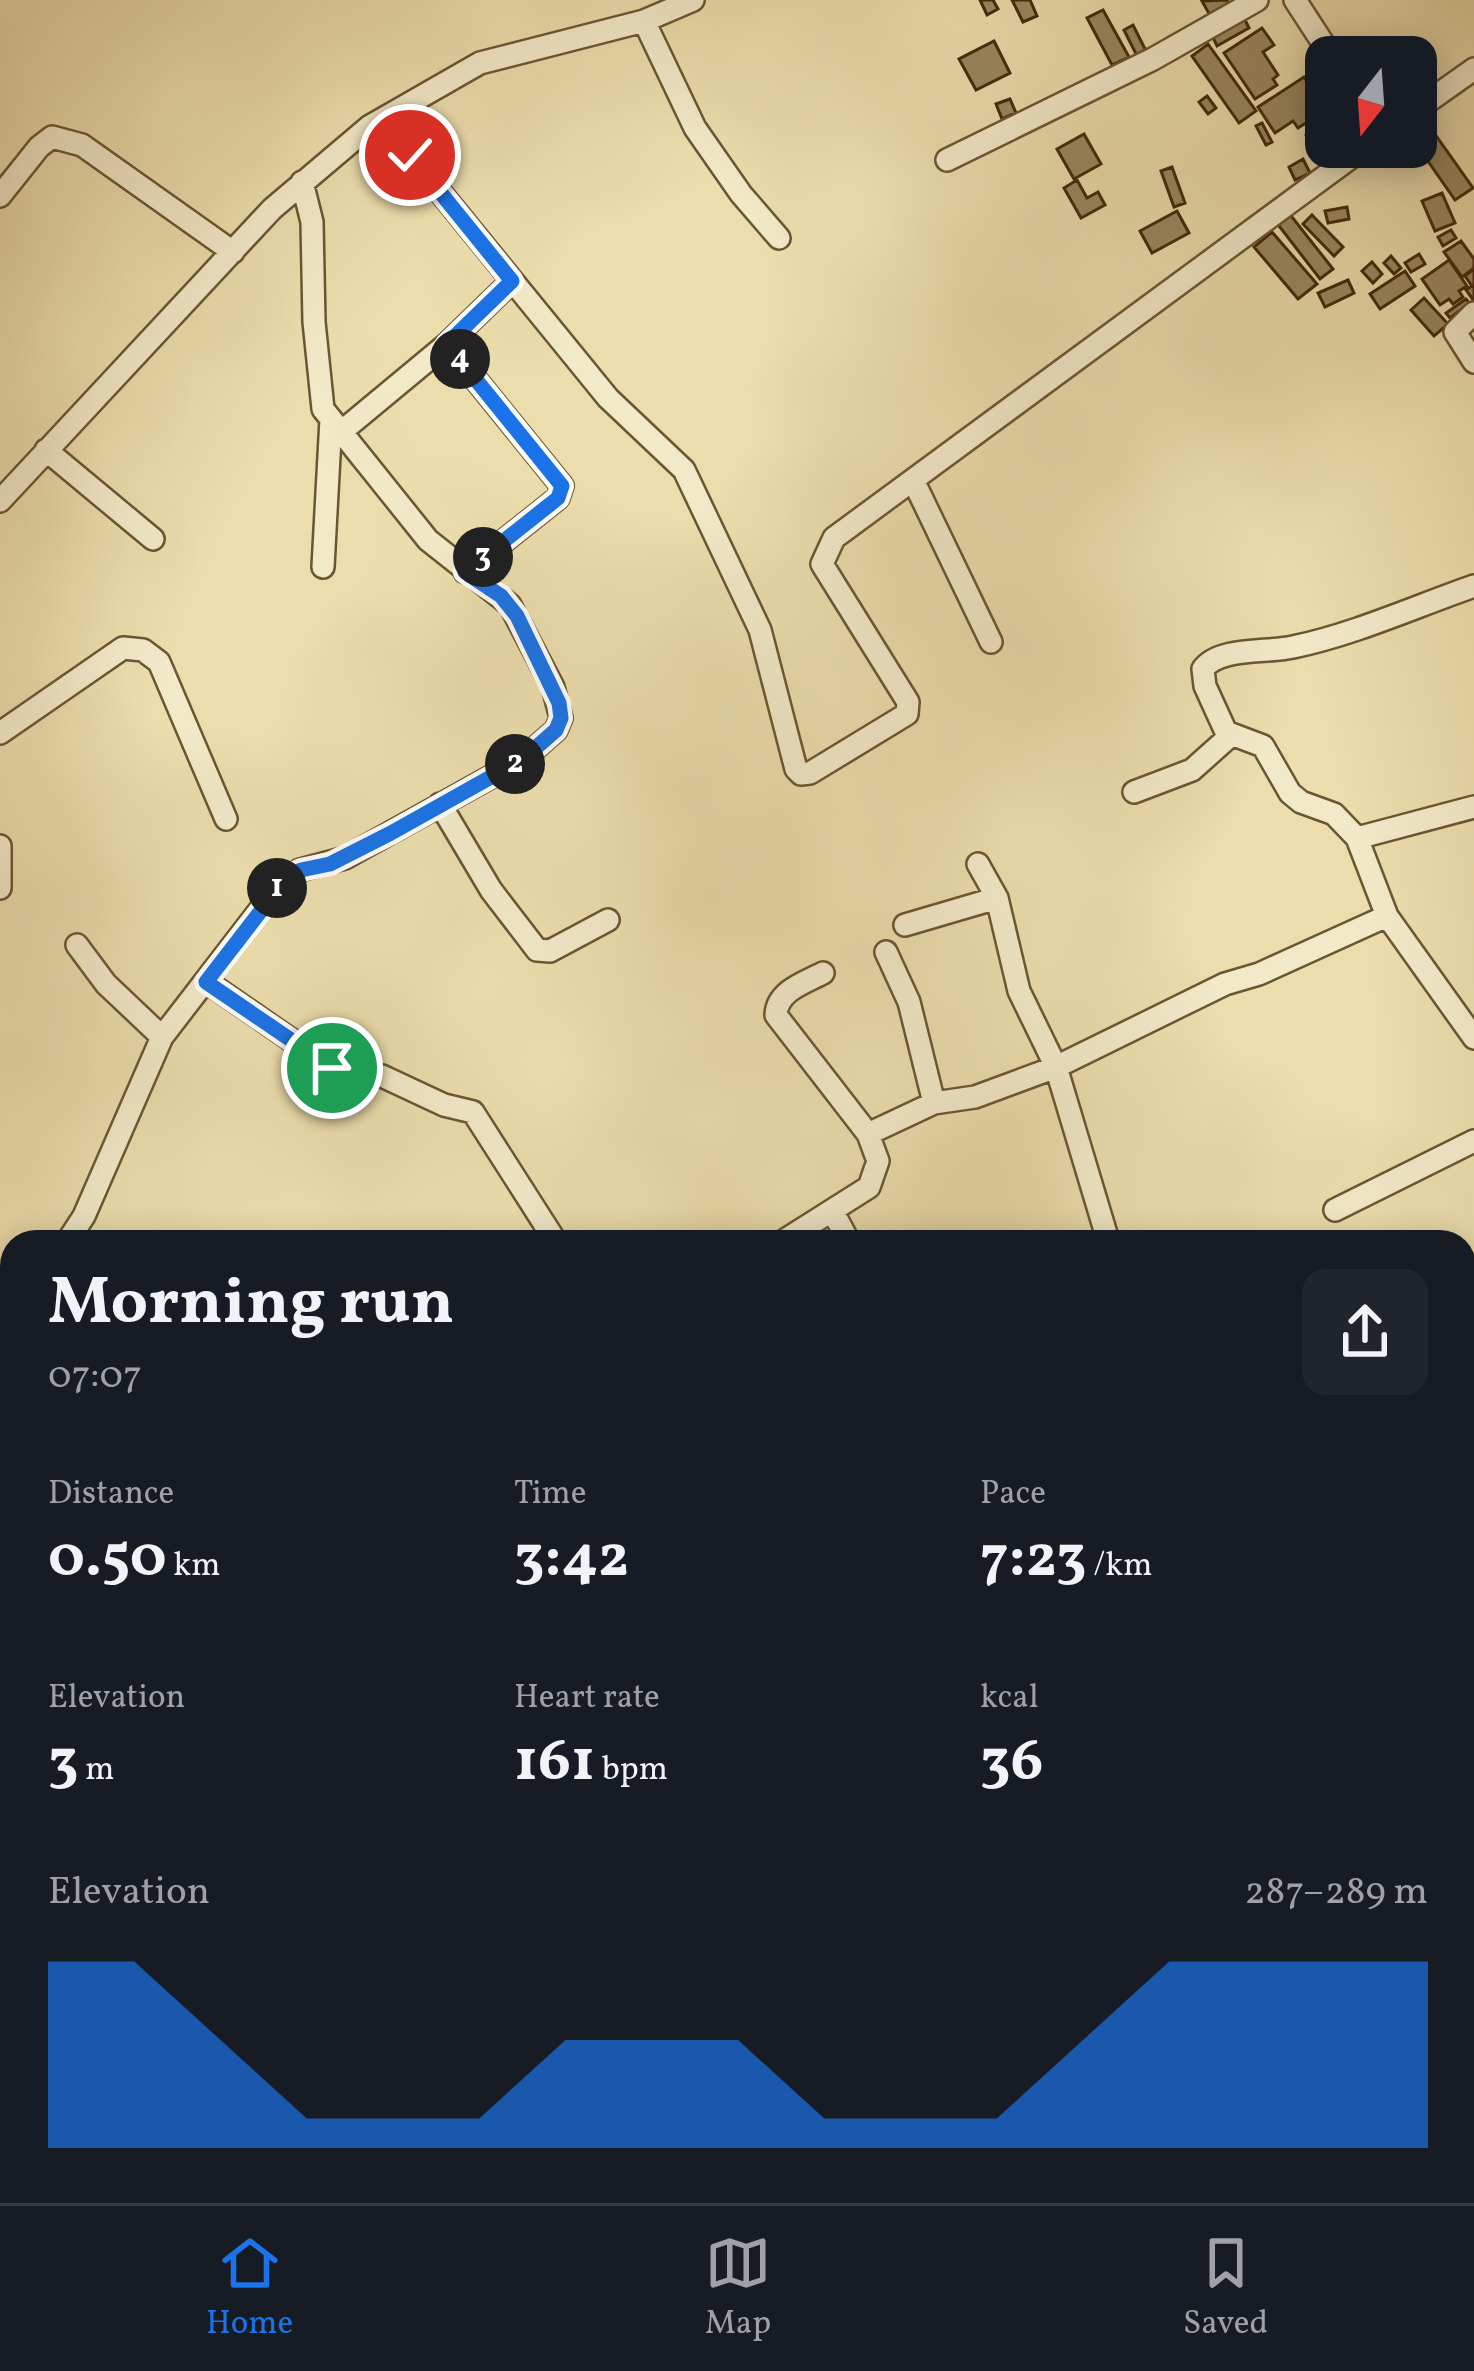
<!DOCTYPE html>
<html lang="en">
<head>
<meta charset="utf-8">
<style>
  :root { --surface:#171b24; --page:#20242c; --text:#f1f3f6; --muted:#9ea1a6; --line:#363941; --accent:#1a73e8 }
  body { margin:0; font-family:Vollkorn,serif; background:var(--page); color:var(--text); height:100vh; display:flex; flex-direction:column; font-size:45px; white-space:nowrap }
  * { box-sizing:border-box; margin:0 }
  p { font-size:39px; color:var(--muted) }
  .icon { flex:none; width:66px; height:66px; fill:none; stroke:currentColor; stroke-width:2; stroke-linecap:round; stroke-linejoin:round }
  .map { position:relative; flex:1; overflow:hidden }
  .details { position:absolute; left:0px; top:1230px; width:1476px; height:975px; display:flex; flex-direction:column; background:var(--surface); border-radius:36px 36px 0 0; box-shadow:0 6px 30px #0003 }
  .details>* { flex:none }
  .needle { width:78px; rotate:197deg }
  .buttons { position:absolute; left:1305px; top:36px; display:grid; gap:24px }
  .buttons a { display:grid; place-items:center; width:132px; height:132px; border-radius:24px; background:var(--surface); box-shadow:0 6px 30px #0003; font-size:60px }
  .pin { position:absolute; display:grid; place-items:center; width:102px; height:102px; color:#fff; margin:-51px; border:6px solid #fff; border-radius:50%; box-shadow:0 3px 12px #0007 }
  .km { position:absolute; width:60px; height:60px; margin:-30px; border-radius:50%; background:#222; color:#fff; font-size:33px; line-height:60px; text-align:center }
  .round { display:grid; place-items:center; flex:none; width:126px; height:126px; border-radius:24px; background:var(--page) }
  .overview { display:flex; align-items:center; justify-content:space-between; height:204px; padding:0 48px }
  h1 { font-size:66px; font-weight:700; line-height:90px }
  .metrics { display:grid; grid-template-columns:repeat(3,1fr); gap:18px; height:204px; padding:12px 48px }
  .metrics div { display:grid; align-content:center }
  .metrics b { font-size:60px; font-weight:700 }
  .metrics small { font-size:33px; font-weight:400 }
  .metrics p { font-size:33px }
  .chart { height:336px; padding:24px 48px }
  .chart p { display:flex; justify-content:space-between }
  .chart svg { width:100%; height:216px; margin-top:12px; fill:var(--accent); opacity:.7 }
  .tab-bar { display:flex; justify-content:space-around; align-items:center; height:168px; border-top:3px solid var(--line); background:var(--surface); font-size:33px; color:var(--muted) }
  .tab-bar a { display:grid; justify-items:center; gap:6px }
  .tab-bar .on { color:var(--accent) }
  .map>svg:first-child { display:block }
  .building { fill:#99875f; stroke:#40290b; stroke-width:3 }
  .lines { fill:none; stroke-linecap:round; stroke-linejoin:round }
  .minor-casing { stroke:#6b5633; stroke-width:26 }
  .minor { stroke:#f2e9c9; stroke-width:21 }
  .route-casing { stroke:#fff; stroke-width:24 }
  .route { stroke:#1a73e8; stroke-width:15 }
</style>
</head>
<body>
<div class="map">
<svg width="1474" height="2203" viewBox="0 0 1474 2203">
  <rect width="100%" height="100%" fill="#ebddac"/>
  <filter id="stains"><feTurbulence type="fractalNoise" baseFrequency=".00167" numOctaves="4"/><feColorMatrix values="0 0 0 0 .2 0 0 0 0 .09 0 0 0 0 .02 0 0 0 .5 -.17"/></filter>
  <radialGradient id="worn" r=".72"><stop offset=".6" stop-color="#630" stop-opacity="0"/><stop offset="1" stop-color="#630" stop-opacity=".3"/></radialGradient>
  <path class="building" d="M980,0h13l5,9 -11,6z
    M1012,0h18l7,16 -14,6z
    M1227,0l4,8 -19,11 -10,-18z
    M1103,10l26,47 -17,8 -25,-47z
    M1242,14l7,14 -32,18 -7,-15z
    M1133,25l15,30 -9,5 -15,-30z
    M1262,28l12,17 -11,7 15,23 -5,4 4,6 -22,14 -31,-46z
    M994,41l16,32 -34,17 -17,-31z
    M1208,44l48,67 -17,12 -47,-67z
    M1304,77l5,8 6,-4 11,17 -9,5 6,9 -25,16 -5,-7 -18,12 -17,-26z
    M1207,96l9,12 -8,6 -9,-12z
    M1010,99l6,14 -14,6 -6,-15z
    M1425,120l48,68 -18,12 -39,-56v-18z
    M1262,123l10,19 -6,3 -10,-19z
    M1326,124v23h5l-15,8 -10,-20z
    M1084,134l17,30 -27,15 -17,-30z
    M1303,159l7,14 -15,7 -6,-13z
    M1172,167l13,36 -11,4 -13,-36z
    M1077,180l10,18 11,-6 7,13 -24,13 -17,-30z
    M1442,193l13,30 -20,8 -13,-30z
    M1347,207l2,12 -21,4 -3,-12z
    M1177,211l12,22 -37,20 -12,-22z
    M1288,212l45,57 -13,10 -44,-57z
    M1312,215l31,32 -9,9 -31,-32z
    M1451,230l5,8 -13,8 -5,-9z
    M1272,232l45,52 -19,15 -44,-52z
    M1461,241l13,18v9l-12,9 -18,-25z
    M1419,254l6,10 -14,8 -6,-9z
    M1391,256l10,12 -7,6 -10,-11z
    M1449,260l18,26 -8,5 4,6 -10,7 -4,-5 -9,6 -18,-26z
    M1372,262l10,12 -9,9 -11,-12z
    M1474,269v40l-8,6 -4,-6 -12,9 -4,-5 20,-14 4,5 4,-3 -8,-11 6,-4 -7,-10z
    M1405,271l10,15 -35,23 -10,-15z
    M1348,280l6,13 -29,14 -7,-14z
    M1424,298l24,26 -14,12 -23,-26z"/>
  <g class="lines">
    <g class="minor-casing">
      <path id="minor" d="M1295,0l37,57
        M644,21l51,107 46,66 38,44
        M1416,110l58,-41
        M385,119l25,36 198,243 76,72 76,160 36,139 5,5 9,-1 97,-59 1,-12 -86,-138 12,-26 531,-391
        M947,160l206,-101 104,-59
        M0,196l39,-49 13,-10 30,8 151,107
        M1474,313l-19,19 19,30
        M447,344l115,142 -4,12 -93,74
        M341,432l106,-88 65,-63
        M46,450l107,89
        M913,480l78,162
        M0,501l272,-292 98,-83 110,-63 164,-42 49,-21
        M323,567l8,-148
        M0,733l123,-85 20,2 16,12 67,157
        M1134,792l58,-22 38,-34
        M440,804l51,86 46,60 13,1 58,-31
        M1357,838l-23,-24 -33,-12 -11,-9 -27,-47 -37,-14 -21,-46 -2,-17c16,-22 63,-16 90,-22 62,-13 121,-40 181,-61
        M0,846v42
        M978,864l19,34 22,93 37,76 51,170 -3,5
        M1387,916l87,122
        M905,925l92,-27
        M77,945l29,39 56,53
        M886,952l23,50 25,101
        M823,973c-19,10 -46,18 -47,42l92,119
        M206,981l126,87 19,7 31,1 62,29 29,7 83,130
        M1335,1210l139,-69
        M833,1212l16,30
        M67,1242l17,-26 78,-179 118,-153 20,-14 45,-12 178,-99 33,-29 5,-12 -8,-31 -43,-82 -82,-65 -105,-131 -9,-87 -2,-100 -10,-40
        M782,1242l87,-55 9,-26 -10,-27 66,-31 41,-6 81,-30 169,-83 34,-10 128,-58 -30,-78 117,-31
        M0,1352l12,-18
        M1464,1358l10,-4
        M0,1448l12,15
        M0,1644l12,-4
        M1469,1814l-4,-118 5,-25 4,-2
        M1464,1903l10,-3
        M0,1988l12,-40
        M1464,2076h10
        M646,2193l8,10
        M1196,2193l5,10
        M123,2203l6,-10
        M365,2203l6,-10"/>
    </g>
    <use href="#minor" class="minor"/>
  </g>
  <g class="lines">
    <g class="route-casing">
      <path id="route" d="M332,1068l-126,-86 81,-105 14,-7 29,-6 61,-31 132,-74 33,-29 5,-12 -2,-15 -42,-87 -16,-20 -36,-24 93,-74 4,-12 -115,-142 65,-63 -102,-126"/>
    </g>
    <use href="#route" class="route"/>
  </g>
  <rect width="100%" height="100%" filter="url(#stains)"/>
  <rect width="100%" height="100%" fill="url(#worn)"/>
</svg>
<div class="buttons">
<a><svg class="needle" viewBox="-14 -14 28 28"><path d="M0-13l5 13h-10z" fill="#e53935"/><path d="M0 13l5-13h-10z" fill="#9ea1a6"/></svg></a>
</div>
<div class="pin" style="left:332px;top:1068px;background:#1e9e55"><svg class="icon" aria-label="arrive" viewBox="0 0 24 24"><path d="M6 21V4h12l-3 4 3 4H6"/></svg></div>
<div class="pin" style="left:410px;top:155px;background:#d93025"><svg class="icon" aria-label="check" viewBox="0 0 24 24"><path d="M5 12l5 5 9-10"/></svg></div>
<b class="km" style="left:277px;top:888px">1</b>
<b class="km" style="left:515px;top:764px">2</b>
<b class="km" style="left:483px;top:557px">3</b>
<b class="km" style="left:460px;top:359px">4</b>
<section class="details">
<div class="overview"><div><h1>Morning run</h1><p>07:07</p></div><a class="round"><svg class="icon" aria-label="share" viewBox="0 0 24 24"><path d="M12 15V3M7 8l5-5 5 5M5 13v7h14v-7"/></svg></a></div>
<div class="metrics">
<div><p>Distance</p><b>0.50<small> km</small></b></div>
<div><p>Time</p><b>3:42</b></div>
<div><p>Pace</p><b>7:23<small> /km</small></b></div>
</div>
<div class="metrics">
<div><p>Elevation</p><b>3<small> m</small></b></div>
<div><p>Heart rate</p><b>161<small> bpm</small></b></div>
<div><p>kcal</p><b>36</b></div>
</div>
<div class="chart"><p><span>Elevation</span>287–289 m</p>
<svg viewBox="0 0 160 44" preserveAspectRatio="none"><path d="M0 44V6L10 6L20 22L30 38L40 38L50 38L60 22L70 22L80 22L90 38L100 38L110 38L120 22L130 6L140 6L150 6L160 6V44z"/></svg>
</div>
</section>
</div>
<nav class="tab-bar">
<a class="on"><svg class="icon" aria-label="home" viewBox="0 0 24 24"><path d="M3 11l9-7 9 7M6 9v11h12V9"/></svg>Home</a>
<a><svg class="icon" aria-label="map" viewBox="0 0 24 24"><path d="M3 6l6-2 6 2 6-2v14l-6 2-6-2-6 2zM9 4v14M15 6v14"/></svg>Map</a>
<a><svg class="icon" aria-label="saved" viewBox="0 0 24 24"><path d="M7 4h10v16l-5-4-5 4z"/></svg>Saved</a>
</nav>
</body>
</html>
